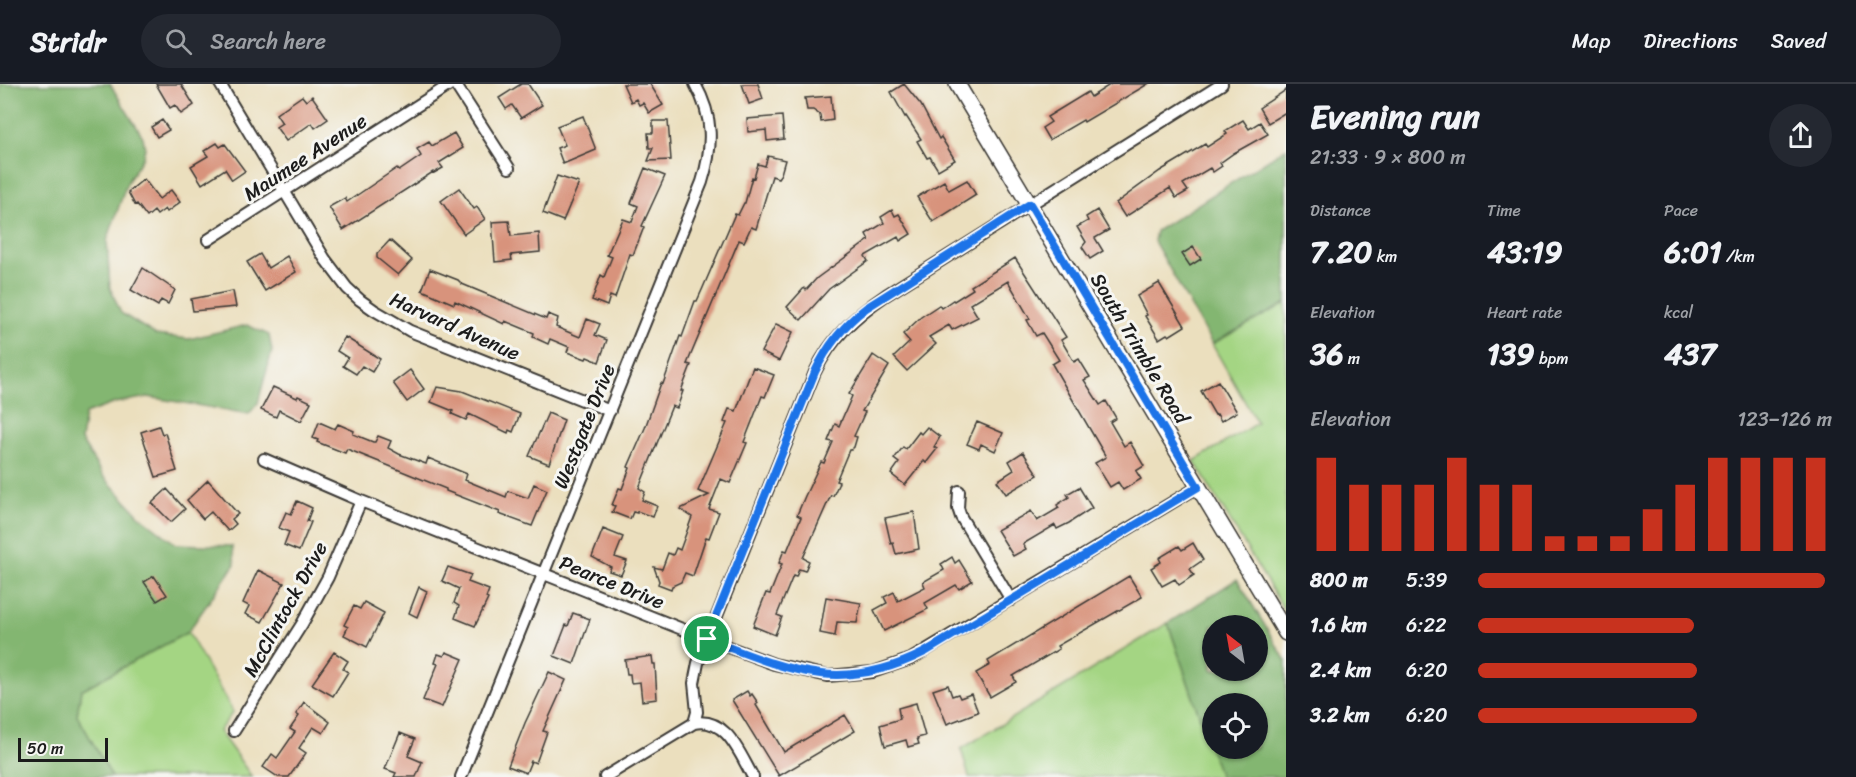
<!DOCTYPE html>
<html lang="en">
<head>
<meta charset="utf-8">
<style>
  :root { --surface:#171b24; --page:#242831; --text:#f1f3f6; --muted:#9ea1a6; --line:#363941; --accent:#c8321e }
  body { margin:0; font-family:Sriracha,sans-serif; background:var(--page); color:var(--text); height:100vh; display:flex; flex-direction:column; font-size:22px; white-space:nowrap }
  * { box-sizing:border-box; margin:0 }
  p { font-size:20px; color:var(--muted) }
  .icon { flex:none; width:33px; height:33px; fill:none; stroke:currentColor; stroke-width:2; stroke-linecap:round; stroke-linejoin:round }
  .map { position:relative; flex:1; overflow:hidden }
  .drawer { display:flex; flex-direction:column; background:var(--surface); width:570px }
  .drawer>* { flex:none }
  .needle { width:39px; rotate:329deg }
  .buttons { position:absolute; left:1202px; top:531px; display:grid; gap:12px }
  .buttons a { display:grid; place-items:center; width:66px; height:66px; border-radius:50%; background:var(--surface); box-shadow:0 2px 4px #0004; font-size:30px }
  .scale { position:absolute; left:18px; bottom:15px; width:90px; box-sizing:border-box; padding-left:6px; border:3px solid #1c1c1c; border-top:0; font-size:16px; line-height:21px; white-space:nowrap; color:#1c1c1c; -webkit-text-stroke:4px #f6f6f2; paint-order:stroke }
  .pin { position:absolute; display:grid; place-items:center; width:51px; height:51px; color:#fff; margin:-26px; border:3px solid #fff; border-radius:50%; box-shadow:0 2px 6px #0007 }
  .round { display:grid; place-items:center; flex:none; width:63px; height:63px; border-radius:32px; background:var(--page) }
  .head { display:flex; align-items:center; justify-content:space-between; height:102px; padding:0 24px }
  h1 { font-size:33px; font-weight:700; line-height:45px }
  .figures { display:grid; grid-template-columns:repeat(3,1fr); gap:9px; height:102px; padding:6px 24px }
  .figures div { display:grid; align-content:center }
  .figures b { font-size:30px; font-weight:700 }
  .figures small { font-size:16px; font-weight:400 }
  .figures p { font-size:16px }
  .chart { height:168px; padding:12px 24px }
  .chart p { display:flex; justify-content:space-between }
  .chart svg { width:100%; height:108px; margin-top:6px; stroke:var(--accent); stroke-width:6 }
  ul { padding:0 24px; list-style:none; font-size:20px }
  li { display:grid; grid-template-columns:96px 72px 1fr; align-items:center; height:45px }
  li i { height:15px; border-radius:8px; background:var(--accent) }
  header { display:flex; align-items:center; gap:36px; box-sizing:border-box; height:84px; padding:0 30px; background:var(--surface); border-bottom:2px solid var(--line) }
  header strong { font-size:28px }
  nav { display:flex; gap:33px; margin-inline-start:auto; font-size:21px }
  .search { width:420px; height:54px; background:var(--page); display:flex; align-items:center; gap:15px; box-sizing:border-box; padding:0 21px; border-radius:33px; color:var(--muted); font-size:22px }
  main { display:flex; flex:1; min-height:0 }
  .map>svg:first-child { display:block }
  .green { fill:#a4d583; stroke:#607850; stroke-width:1.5 }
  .forest { fill:#83b671; stroke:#506946; stroke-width:1.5; fill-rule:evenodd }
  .building { fill:#d8937b }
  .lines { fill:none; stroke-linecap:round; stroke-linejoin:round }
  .minor-casing { stroke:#3b3934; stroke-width:14 }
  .secondary-casing { stroke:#3b3934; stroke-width:18 }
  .minor { stroke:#fff; stroke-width:10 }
  .secondary { stroke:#fff; stroke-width:15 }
  .route-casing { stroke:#fff; stroke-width:12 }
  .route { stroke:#1a73e8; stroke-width:8 }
  .labels { text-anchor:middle; stroke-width:6; stroke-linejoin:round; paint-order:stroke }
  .street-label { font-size:20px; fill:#1c1c1c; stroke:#f6f6f2 }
</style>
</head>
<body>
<header>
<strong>Stridr</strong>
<div class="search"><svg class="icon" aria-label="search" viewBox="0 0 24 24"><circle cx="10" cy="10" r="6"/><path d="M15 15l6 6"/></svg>Search here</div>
<nav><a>Map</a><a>Directions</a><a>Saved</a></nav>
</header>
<main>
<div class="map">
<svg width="1286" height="693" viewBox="0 0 1286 693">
  <rect width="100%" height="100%" fill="#f6f6f2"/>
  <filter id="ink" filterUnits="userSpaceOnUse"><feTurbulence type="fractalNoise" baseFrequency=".0167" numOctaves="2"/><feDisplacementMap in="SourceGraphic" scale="12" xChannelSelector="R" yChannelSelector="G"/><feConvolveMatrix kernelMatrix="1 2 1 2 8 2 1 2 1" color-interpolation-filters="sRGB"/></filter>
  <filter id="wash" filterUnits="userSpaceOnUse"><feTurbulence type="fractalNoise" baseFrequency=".008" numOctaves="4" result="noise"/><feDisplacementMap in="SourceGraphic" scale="24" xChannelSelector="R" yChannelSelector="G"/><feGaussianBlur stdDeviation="1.35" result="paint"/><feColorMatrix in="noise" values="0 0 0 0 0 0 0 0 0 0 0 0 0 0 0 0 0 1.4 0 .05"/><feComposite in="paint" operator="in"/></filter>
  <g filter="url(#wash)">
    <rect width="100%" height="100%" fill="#ebdfbe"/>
    <path class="green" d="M1286,219v310l-92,-152 63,-38 -45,-79z
      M1168,539l52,154h-251l-8,-28z
      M188,548l45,80 -14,19 33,46h-140l-35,-62 4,-25z"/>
    <path class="forest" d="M0,0h110l33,53 2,11 -2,9 -16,26 -20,58 3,47 11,25 35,22 33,4 58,-14 22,10 3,16 -14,52 -9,11 -101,-17 -33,6 -30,11 -4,26 22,36 38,41 35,27 56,2 3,18 -47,68 -107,58 -4,25 35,62h-112z
      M1286,64v155l-74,41 -58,-103 2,-10z
      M1237,495l49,82v116h-66l-52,-154zM1212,542h45v44h-45zM1212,620h45v44h-45z"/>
    <g id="blocks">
      <path class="building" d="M156,0h25l13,21 -13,9 -6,-9 -5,3z
        M521,0h7l14,21 -21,13 -9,-13 -6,4 -7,-11z
        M623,0h27l13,21 -14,8 -6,-10 -4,2 -3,-6 -5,3z
        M742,0h16l5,15 -14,5z
        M904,0l17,21 18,34 2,-2 14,23 -17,10 -8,-13 -3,1 -10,-17 4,-2 -15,-23 -1,1 -14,-25z
        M1111,0h37l-64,38 -1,-2 -34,20 -7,-12 9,-6 -4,-5 41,-25 3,5z
        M1286,6v22l-18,11 -9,-15z
        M302,12l4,5 6,-5 16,23 -13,9 -3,-5 -26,18 -10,-14 6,-4 -6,-9z
        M831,12l2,24 -12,2 -1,-7 -7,-5h-6l-2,-12z
        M583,32l13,34 -33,14 -6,-16 8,-3 -8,-19z
        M782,32l2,23 -17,2 -1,-11 -18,2 -1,-13z
        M162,36l7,10 -12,7 -6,-10z
        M1243,36l6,9 11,-7 8,12 -34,19 -14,10 2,3 -9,6 -3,-4 -27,16 5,7 -12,7 -6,-10 -45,29 -9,-14 44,-32 45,-27 2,3 20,-13 -2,-3z
        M653,37h15l3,39 -23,1 5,-13h-4l-1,-15h5z
        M454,49l9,15 -24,15 4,5 -9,5 -1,-1 -90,58 -14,-23 16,-9 2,4 50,-34 2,3 22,-15 -4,-7 12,-7 3,4z
        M217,59l3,4 5,-3 20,27 -13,9 -7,-11 -23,15 -11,-18 17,-10 -4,-5z
        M768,72l17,4 -4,14 -3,4 -6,-2 -16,53 -5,-2 -7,15 -5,-2 -52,124 4,1 -10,26h2l-6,17 -5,-2 -33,82 6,4 -3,8 15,6 -4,11 -16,-6v2l-4,-1 -3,7 -18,-7 3,-6 -3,-1 7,-17 3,1 8,-21 -2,-1 17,-39 16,-45 2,1 17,-48 2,1 13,-36h2l5,-11 33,-76 3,1 6,-12h1l7,-26 2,1 4,-14 7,2z
        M645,84l20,8 -23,50 2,1 -11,28 -3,-1 -15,44 -5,-2 -3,10 -15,-6 9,-25 3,2 8,-20 -5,-2 16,-36 9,3 6,-16 -7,-3z
        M557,92l22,7 -16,38 -20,-8z
        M144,95l15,20 12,-9 9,12 -13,10 -2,-3 -8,6 -3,-4 -7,6 -10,-13 -2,1 -7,-13z
        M967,96l9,15 -43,27 -16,-25 27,-16 5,9z
        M459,104l15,21 3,-2 8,12 -21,15 -23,-33z
        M892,126l3,6 4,-2 12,20 -11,7 -2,-4 -33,19 3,5 -39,28 -28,31 -14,-13 17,-19 2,2 11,-12 52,-38 -3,-6 18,-11 -3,-6z
        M1097,126l12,20 -14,8 8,13 -13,8 -8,-12 4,-5 -9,-15 11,-6 -2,-4z
        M509,137l2,15 28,-3 1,19 -29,3 1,5 -17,2 -3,-40z
        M390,156l22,20 -14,15 -21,-17v-4z
        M1193,163l8,12 -11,7 -8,-12z
        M260,170l8,14 19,-12 9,16 -31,19 -18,-29z
        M1015,174l51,79 -5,3 13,22 5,-3 11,18 -6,3 16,25 6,-4 10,17 -6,4 14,24 6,-4 14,24 -8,5 5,8 -18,11 -5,-8 -8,5 -15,-24 11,-6 -54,-93 7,-4 -17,-27 -6,3 -9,-16 3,-1 -22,-38 -38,23 8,13 -26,13 -3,-5 -20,12 7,7 -29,27 -13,-14 16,-15 -7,-8 18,-17 18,-12 2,3 12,-8 1,1 19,-12 -2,-3z
        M143,184l32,22 -7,14 -7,-4 -3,6 -27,-16z
        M430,185l28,11 4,4 84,35 2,-5 10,4 -2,9 24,10 7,-18 13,5 -5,11 12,5 -8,22 -12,-5 -1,2 -19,-7 2,-5 -19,-8 -2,5 -15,-7 1,-4 -29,-12 -1,3 -49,-23 -1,3 -32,-14z
        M1159,199l26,43 -16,10 -2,-2 -8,5 -14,-23 2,-1 -10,-19z
        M233,207l3,16 -43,4 -2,-12z
        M776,240l17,8 -14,29 -18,-9z
        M345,253l35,22 -8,13 -10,-6 -6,8 -13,-8 5,-8 -11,-7z
        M873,271l16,11 -27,45 3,1 -11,24 3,1 -3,10 -3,3h-2l-13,31 3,1 -1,3 -5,11 -2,-1 -28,63 6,3 -4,10 -6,-2 -3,8 -3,-1 -16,39 5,2 -7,18 -22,-9 13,-33 4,1 12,-30 -3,-1 5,-13 3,1 14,-34 -4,-2 8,-19 16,-34 3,1 9,-21 -5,-1 7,-17 4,2 13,-30 -3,-2z
        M753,283l21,8 -9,22 -3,-1 -18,46 3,1 -17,40 -9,-4 -12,30 10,3 -10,26 -3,-1 -13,39 -8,-3 -4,9 -9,4 -1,3 -13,-5 1,-3 -5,-14 8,2 6,-16 5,2 3,-7 4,2 12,-33 -12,-8 29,-14 -11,-4 29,-68 -3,-1 5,-13 7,2z
        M410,286l14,19 -17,13 -14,-19z
        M1218,297l19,31 -16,9 -4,-7 -2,1 -14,-24z
        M273,303l24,11 1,-2 13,6 -10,19 -22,-11 -3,7 -15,-7z
        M437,303l25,4 58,23 -7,18 -4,-2 -1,3 -39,-19 -3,6 -14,-6 1,-3 -22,-9z
        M548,329l16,7 -15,44 -20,-8z
        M319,338l16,7 3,-5 16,7 -1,3 20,8h2l3,-6 13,5 -3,7 11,6 27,10 2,-6 39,16 -2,6 41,17 2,-6 20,7 6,-14 13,6 -15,36 -33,-12 1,-2 -54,-21v-2l-64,-26 -35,-14 -2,4 -28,-11 1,-2 -5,-2z
        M977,338l26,11 -8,18 -14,-7 -2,5 -12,-5z
        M159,342l3,8 3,-1 12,38 -21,6 -15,-45z
        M927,343l13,10 -6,10 3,2 -11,14 -2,-2 -19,24 -14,-11 8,-11 -5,-4 9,-12 3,2 13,-17 2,2z
        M1023,368l15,23 -32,19 -9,-13 17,-11 -5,-9z
        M208,396l30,34 -6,5 4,5 -8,7 -17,-19 -8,7 -16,-19z
        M1079,403l13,21 -23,15 -12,6 -2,-4 -32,19 3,5 -13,7 -16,-26 34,-19 6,10 22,-13 -2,-3 12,-8 -2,-3z
        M167,405l18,20 -14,13 -19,-19z
        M297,417l15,7 -5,13 4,1 -12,29 -15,-6 5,-13 -10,-4 7,-16 5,2z
        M914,428l5,37 -23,5 -3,-11 -2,1 -6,-26z
        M603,445l20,8 -8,20 12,4 -6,14 -12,-4 2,-4 -19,-10z
        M1193,459l10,17 -13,9 4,6 -15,10 -4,-6 -13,7 -11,-18 10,-6 -2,-4 20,-12 3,4z
        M952,473l3,6 4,-3 13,21 -13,8 -3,-4 -31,18 3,6 -44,22 -10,-21 13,-7 -3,-6 10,-5 4,9 27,-14 -2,-5 21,-12 -3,-6z
        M448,483l23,8 -3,7 21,8 -3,8 2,1 -13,27 -20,-8 4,-12 -5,-3 5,-14 -17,-8z
        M258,486l26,13 -22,39 -17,-8 4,-8 -6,-3z
        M154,492l13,19 -10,6 -13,-19z
        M1129,492l13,21 -85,49 2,3 -46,27 3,6 -26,15 -14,-24 14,-8 -2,-4z
        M419,503l8,4 -10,26 -8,-4z
        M826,513l35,6 -4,20 -20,-1 -2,14 -15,-3z
        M364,518l20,11 -17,34 -23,-12 4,-8 -4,-2 10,-19 6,3z
        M573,529l17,6 -16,45 -20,-8 12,-31 2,1z
        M334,568l14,9 -5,8 5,3 -15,24 -21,-12z
        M446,568l17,7 -21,48 -19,-7 15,-36 -3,-1 3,-9 6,2z
        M652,572l1,8h2l2,35 -15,2 -2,-19 -9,1 -1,-9h-3l-2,-14z
        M549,588l17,8 -23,51 4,1 -11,31 -5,-2 -5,12 -18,-7 17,-43z
        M948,601l4,11 6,-2 2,4 11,-4 7,18 -31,12 -14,-34z
        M747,607l3,5 2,-2 6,9 -2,2 28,47 61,-37 10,16 -76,45 -47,-76z
        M304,618l26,20 -7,11 -10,-6 -14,21 7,5 -17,24h-11l-15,-10 9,-13 5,4 18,-26 -5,-3 9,-13 -3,-2z
        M916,619l9,33 -8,2 2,6 -11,3 -2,-7 -21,6 -5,-21 20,-6 -2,-11z
        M400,649l15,6 -7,17 14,6 -6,15h-22l2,-4 -11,-4z"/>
    </g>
  </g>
  <g filter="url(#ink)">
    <use href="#blocks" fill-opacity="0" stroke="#3b3934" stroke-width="1.5"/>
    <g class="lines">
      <g class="minor-casing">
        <path id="minor" d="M220,0l105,175 22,29 13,12 14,10 36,21 200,80
          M455,0l54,84
          M208,156l243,-156
          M264,375l97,42 346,138 67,25 54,12 45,-4 38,-13 287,-172
          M959,407l-1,17 3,9 50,83
          M694,639l3,-11 -3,-29 4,-20 117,-291c16,-34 40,-56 71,-77l336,-211
          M234,647l68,-107 26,-47 33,-76
          M461,693l241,-595c11,-36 12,-64 -7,-98
          M605,693l89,-54c33,-6 45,30 59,54"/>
      </g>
      <g class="secondary-casing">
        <path id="secondary" d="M957,0l329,549"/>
      </g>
      <use href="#minor" class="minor"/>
      <use href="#secondary" class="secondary"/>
    </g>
  </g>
  <g class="lines" filter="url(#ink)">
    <g class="route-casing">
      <path id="route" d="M1030,120l168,283 -273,165c-84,43 -137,18 -218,-13l108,-267c12,-26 29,-47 51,-64z"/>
    </g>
    <use href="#route" class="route"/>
  </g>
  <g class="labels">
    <g class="street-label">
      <text transform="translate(305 73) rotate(-33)" y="7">Maumee Avenue</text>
      <text transform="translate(455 242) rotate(24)" y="7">Harvard Avenue</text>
      <text transform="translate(1140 264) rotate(59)" y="7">South Trimble Road</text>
      <text transform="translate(584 342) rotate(-68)" y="7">Westgate Drive</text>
      <text transform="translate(612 498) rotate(22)" y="7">Pearce Drive</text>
      <text transform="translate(285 525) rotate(-61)" y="7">McClintock Drive</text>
    </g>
  </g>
</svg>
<div class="buttons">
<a><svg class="needle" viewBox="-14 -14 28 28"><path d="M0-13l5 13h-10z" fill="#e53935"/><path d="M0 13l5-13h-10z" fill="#9ea1a6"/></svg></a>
<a><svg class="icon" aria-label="locate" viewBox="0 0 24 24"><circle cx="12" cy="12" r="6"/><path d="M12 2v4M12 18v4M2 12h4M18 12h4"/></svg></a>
</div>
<div class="scale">50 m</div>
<div class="pin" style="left:707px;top:555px;background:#1e9e55"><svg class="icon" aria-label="arrive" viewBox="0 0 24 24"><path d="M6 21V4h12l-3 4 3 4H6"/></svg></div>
</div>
<section class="drawer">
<div class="head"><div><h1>Evening run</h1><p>21:33 · 9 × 800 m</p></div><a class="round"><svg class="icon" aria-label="share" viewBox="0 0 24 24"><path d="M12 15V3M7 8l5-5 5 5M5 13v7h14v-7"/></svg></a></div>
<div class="figures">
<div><p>Distance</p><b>7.20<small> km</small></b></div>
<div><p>Time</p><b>43:19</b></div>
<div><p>Pace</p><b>6:01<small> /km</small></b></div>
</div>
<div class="figures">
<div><p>Elevation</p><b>36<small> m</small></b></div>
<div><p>Heart rate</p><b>139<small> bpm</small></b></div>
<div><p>kcal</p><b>437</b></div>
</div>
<div class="chart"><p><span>Elevation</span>123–126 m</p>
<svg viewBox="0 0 160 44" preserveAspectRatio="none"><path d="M5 44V6M15 44V17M25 44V17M35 44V17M45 44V6M55 44V17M65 44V17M75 44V38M85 44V38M95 44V38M105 44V27M115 44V17M125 44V6M135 44V6M145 44V6M155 44V6"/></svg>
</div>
<ul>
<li><b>800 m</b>5:39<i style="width:98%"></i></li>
<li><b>1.6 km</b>6:22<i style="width:61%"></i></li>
<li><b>2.4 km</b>6:20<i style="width:62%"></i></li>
<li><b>3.2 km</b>6:20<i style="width:62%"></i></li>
</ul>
</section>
</main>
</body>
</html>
